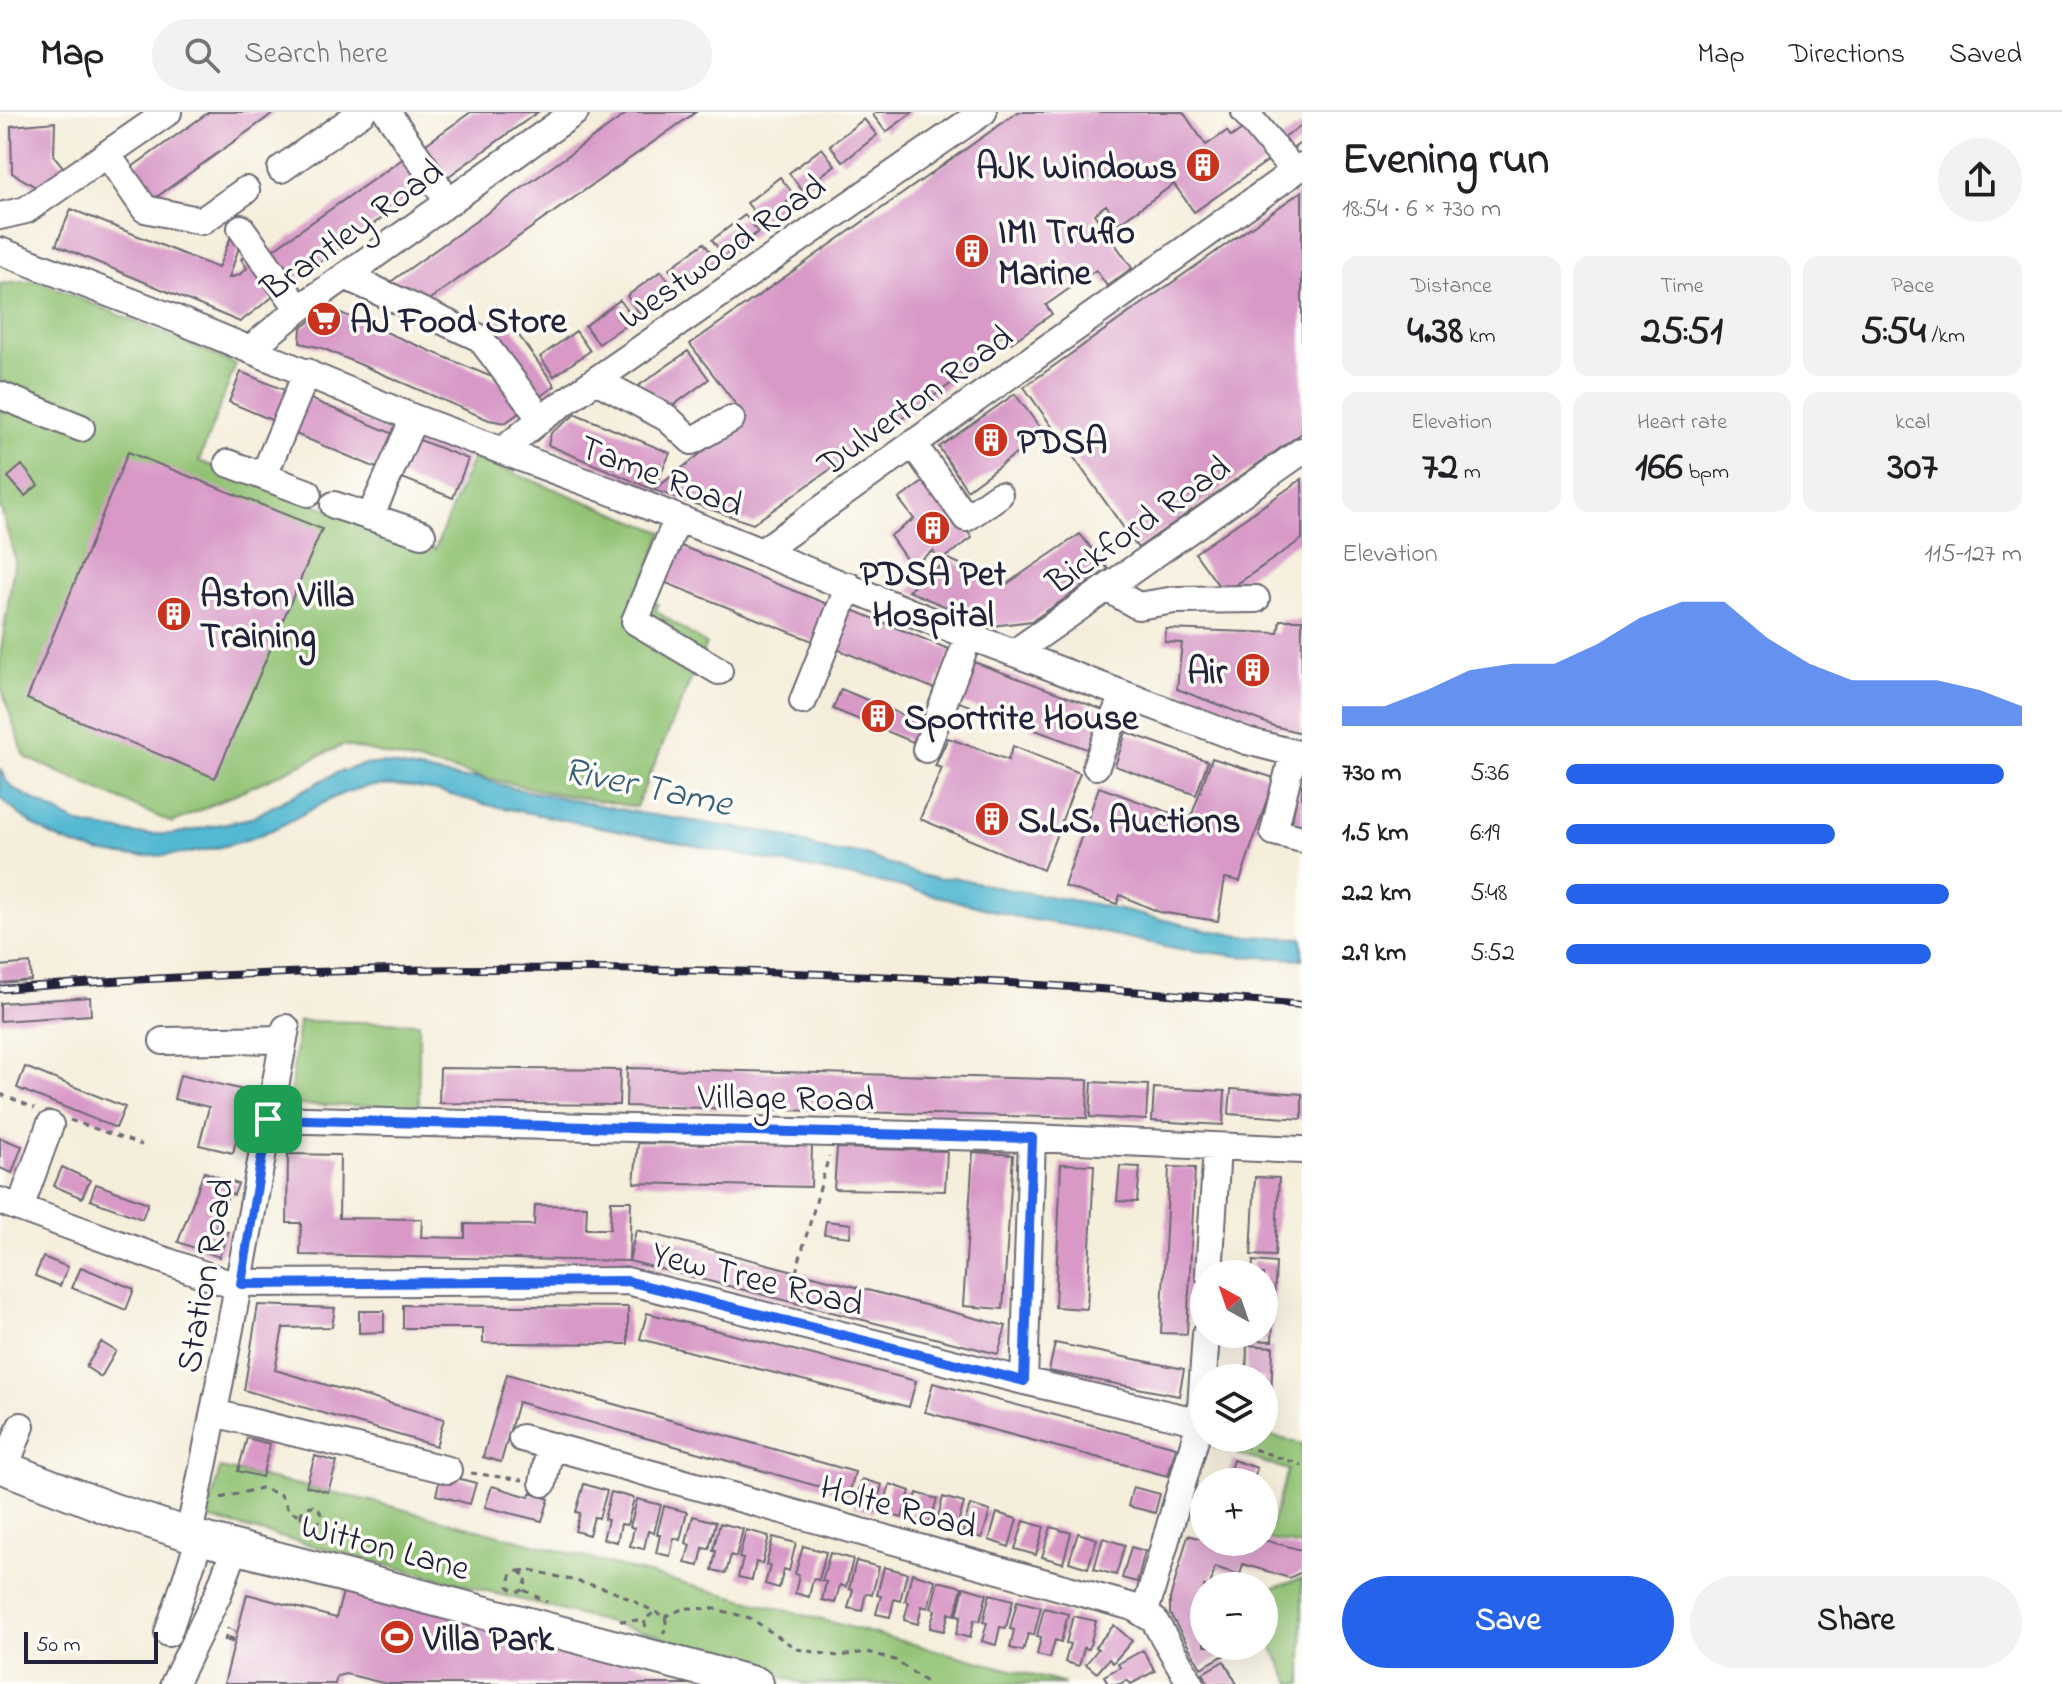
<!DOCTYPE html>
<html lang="en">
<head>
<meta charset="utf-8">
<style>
  :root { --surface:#fff; --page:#f2f2f2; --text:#202124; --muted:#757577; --line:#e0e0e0; --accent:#2563eb }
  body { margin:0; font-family:"Indie Flower",sans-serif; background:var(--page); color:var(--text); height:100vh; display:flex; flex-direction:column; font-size:30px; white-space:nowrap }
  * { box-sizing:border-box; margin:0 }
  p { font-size:26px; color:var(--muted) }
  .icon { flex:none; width:44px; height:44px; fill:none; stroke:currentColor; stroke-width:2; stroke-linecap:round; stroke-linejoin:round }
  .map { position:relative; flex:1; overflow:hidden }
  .drawer { display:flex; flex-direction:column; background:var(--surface); width:760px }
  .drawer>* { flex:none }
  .needle { width:52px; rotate:320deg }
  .controls { position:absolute; left:1190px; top:1148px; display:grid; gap:16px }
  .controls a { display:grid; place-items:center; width:88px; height:88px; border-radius:50%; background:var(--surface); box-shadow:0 8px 32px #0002; font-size:40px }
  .scale { position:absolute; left:24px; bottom:20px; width:134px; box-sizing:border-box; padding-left:8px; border:4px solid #22223b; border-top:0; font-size:22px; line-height:28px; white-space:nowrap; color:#22223b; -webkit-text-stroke:6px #fdfcf7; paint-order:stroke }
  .pin { position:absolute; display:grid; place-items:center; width:68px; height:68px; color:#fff; margin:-34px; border-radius:16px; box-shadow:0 4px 12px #0006 }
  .round { display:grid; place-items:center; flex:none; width:84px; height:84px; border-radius:42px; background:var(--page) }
  .headline { display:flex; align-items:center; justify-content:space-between; height:136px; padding:0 40px }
  h1 { font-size:44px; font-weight:800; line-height:60px }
  .figures { display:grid; grid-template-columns:repeat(3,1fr); gap:12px; height:136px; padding:8px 40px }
  .figures div { display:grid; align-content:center; border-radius:16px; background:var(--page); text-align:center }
  .figures b { font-size:40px; font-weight:800 }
  .figures small { font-size:22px; font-weight:400 }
  .figures p { font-size:22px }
  .chart { height:224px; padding:16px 40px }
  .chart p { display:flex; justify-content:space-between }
  .chart svg { width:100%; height:144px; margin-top:8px; fill:var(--accent); opacity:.7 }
  .action { display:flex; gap:16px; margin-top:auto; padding:16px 40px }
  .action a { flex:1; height:92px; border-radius:48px; background:var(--accent); color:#fff; font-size:32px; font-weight:800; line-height:92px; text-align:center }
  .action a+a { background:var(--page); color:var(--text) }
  ul { padding:0 40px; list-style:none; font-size:26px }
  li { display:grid; grid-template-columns:128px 96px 1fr; align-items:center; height:60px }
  li i { height:20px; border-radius:10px; background:var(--accent) }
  header { display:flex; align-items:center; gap:48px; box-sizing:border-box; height:112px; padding:0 40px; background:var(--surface); border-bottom:2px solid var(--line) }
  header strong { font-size:38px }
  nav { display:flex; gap:44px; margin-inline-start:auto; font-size:28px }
  .search { width:560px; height:72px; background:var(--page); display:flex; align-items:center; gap:20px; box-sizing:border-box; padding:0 28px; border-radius:44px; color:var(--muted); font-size:30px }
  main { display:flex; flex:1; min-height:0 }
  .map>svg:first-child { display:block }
  .green { fill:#92c374; stroke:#5a7258; stroke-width:2 }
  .water { fill:#53b8d1; stroke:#3a6d86; stroke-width:2 }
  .building { fill:#d899c7 }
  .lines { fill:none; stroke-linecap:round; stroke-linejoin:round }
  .minor-casing { stroke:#6c6973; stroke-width:30 }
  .major-casing { stroke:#6c6973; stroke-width:36 }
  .path { stroke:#6c6973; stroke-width:3; stroke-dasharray:6 6; stroke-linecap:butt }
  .minor { stroke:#fff; stroke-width:26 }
  .major { stroke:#fff; stroke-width:32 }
  .rail-casing { stroke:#22223b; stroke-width:8 }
  .rail { stroke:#fdfcf7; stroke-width:5; stroke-dasharray:15; stroke-linecap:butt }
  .route-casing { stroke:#fff; stroke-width:16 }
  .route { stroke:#2563eb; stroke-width:10 }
  .labels { text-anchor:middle; stroke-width:7; stroke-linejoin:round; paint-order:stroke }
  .poi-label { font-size:36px; font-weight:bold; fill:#22223b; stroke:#fdfcf7; text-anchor:start }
  .street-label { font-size:36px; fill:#22223b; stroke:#fdfcf7 }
  .water-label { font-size:38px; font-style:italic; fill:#365e77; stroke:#fdfcf7 }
</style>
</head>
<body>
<header>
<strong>Map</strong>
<div class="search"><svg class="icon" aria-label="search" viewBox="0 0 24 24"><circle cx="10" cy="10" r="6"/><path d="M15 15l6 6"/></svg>Search here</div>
<nav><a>Map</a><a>Directions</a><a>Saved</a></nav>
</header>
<main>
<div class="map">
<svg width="1302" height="1572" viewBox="0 0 1302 1572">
  <rect width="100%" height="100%" fill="#fdfcf7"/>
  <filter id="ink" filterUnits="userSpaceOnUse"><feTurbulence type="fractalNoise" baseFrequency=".0125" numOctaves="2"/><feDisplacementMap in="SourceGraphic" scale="16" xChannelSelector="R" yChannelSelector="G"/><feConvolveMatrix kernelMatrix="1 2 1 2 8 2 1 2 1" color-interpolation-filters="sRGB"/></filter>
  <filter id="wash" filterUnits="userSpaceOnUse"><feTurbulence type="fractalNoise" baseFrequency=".006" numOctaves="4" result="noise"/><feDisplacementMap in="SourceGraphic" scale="32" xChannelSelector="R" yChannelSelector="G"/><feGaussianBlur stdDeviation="1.8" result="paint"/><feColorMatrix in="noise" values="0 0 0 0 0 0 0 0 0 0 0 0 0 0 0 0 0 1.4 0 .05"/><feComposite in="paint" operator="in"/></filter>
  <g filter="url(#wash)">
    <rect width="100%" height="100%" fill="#f5eedb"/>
    <path class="green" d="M38,169l198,83 -37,97 236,88 38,-92 190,75 -25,63 20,9 -2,7 50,33 -70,163 -84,-14 -209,-48 -171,78 -147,-66 -25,-72v-28l15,-99 -15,-52v-222z
      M299,909l120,2v83l-130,-1z
      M1264,1322l38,10v102l-35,-7 21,-69 -73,-23 2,-9h47z
      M220,1356l147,32 698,184h-260l-146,-48 -452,-118z
      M1302,1466v106h-11l-27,-54v-40z"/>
    <path class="water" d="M383,651l81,16 12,-2 36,11 127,25 134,20 59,19 28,1 60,22 20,4 13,-2 52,12 84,14 115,26 37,7 61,2v21l-64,-3 -58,-7 -103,-22 -55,-9 -128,-33 -411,-81c-35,-10 -71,-21 -108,-18 -36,2 -69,29 -101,43 -52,24 -135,36 -191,19 -31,-9 -60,-28 -83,-51v-29l7,14 9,8 63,34 59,10h35l78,-16 85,-45 26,-8z"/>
    <g id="blocks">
      <path class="building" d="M209,0h66l-127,91 -23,-31z
        M471,0h67l-96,69 -23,-32z
        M629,0h67l-269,189 -38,-18z
        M877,0h36l-27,20 -13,-17z
        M1018,0h165l23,33 21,-14 4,6 14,-10 24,33 -75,52 -20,-28 -55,39 -13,-18 -12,9 38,54 -25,18 -11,-16 -50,35 6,9 -41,29 -8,-9 -18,12 4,5 -23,16 3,4 -216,153 -99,-34 92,-72 -56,-74z
        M864,7l13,16 -34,27 -13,-17z
        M55,10l-1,34 10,12 -28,19 -24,-14 -1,-47z
        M1302,13v17l-16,11 -8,-12z
        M822,36l13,17 -33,25 -13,-17z
        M407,44l21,29 -140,100 -23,-30z
        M780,65l15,19 -33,26 -15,-19z
        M1302,79v242l-164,115 -114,-161z
        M71,97l147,59 12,-29 11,2 -12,37 10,-3 8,-7 -6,-9 8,-6 30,39 -39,30 -184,-77z
        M745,103l13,17 -33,25 -13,-17z
        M704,131l13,18 -35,26 -13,-18z
        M661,159l15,20 -35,25 -14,-20z
        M620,188l14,19 -35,25 -14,-18z
        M329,196l177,75 20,25 -21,15 -16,-3 -167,-72 -22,-5 1,-15z
        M502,200l53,74 -16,11 -53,-73z
        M576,219l14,20 -36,25 -14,-19z
        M688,239l21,28 -38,28 -37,-18z
        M241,260l48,20 -13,30 -47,-20z
        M1015,282l29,39 -77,57 -28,-43z
        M301,283l95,40 -15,35 -95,-40z
        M576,302l94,39 -16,37 -106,-45 3,-12z
        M412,325l56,22 -15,39 -56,-22z
        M128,340l194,77 -107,249 -188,-79z
        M22,353l16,20 -13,11 -17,-19z
        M929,366l43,60 -32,23 -7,-10 -22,15 -21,-30 24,-17 -15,-20z
        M1302,367v60l-78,54 -29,-40z
        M1080,422l28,35 -76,52 -40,5 -84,-35 41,-32 56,26z
        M671,430l164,65 -15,37 -164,-65z
        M843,494l108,44 -16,39 -108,-44z
        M1280,508h22l-1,113 -27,-7 -97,-37 5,-46 -17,-1 1,-13 112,4z
        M963,546l146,54 -14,40 -147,-54z
        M841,577l81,34 -9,19 -80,-33z
        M1126,620l82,29 -12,34 -81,-29z
        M948,626l60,22 5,-14 67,27 -37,97 -123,-51 22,-51 -7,-2z
        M1212,646l62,20 -34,103 -15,-3 -7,43 -59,-9 -39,-17 -3,9 -53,-18 35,-99 91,33z
        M1299,672l3,1v45l-11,-2z
        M30,851l1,17 -31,3v-17z
        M90,885l1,18 -91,6v-18z
        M25,955l100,40 -9,21 -99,-40z
        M440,956l180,2 -1,35 -180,-2z
        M627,956l461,12 -1,38 -461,-12z
        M180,963l68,16 -15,62 -34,-8 10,-38 -35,-8z
        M1092,970l56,3 -2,35 -56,-3z
        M1154,976l71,3 -2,34 -71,-4z
        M1231,977l71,5v25l-73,-5z
        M0,1026l22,8 -10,27 -12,-5z
        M638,1031l174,2 -1,42 -177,-4z
        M837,1036l110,3 -2,40 -111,-2z
        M973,1040l40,3 -10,154 -40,-3z
        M288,1042l52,1 -1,63 83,1 -1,18 44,1v-14l69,1 1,-20 52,1 -1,23h24l1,-28h20l-2,60 -329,-6 1,-32h-14z
        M1061,1052l33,1 -7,144 -32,-2z
        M1120,1054l20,1 -3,35 -20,-1z
        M62,1055l28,13 -8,18 -28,-12z
        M1169,1055l26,1 -8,166 -26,-1z
        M204,1060l34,12 -4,11 -5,-2 -13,35 12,4 -9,25 -41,-15z
        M1255,1065l24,1 -4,78 -24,-1z
        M96,1072l52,19 -6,16 -52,-19z
        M826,1109l25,3 -1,13 -26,-3z
        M636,1118l370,96 -8,28 -369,-93z
        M43,1145l25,10 -8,19 -25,-10z
        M1253,1149l23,2 -4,78 -23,-1v-6h15v-60h-12z
        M81,1155l53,22 -8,21 -54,-22z
        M258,1193l77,3 -3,19 -49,1 -8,42 169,49 -8,27 -192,-56z
        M403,1193l225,2v37l-145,-1v-15h-80z
        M359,1199h25v21l-25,1z
        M647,1201l269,68 -7,26 -269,-68z
        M101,1230l15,9 -15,26 -15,-10z
        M1055,1231l129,26 -5,27 -130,-25z
        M1247,1233l26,2 -3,77h-6v-46h-18z
        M507,1262l348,98 -6,23 -331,-93 -17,60 -18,-5z
        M933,1271l243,64 -8,29 -243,-64z
        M247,1326l23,6 -8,33 -24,-6z
        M315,1344l22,6 -9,30 -22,-6z
        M1233,1348l24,8 -4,14h-27z
        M441,1362l35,9 -6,21 -34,-9z
        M862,1367l20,6 -8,27 -20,-6z
        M584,1372l23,7 -8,27 -5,-1 -5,18 -14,-4 5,-18 -4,-1z
        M890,1372l20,7 -8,27 -20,-6z
        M492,1374l37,11 1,-4 19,6 -7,22 -57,-14z
        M1133,1375l27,7 -5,19 -27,-7z
        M611,1380l23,6 -7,27 -6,-1 -4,18 -14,-3 5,-19 -4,-1z
        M917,1381l20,6 -8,27 -20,-6z
        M943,1385l21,6 -8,27 -20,-6z
        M637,1387l24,6 -7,28 -6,-2 -4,18 -14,-3 4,-18 -4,-1z
        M970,1393l20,6 -8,27 -20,-6z
        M664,1394l23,6 -7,28 -6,-2 -4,18 -14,-3 4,-18 -3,-1z
        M997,1401l20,6 -8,28 -20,-7z
        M693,1404l23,6 -7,27 -6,-1 -4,18 -14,-3 5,-18 -4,-2z
        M1024,1409l20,6 -8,28 -21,-6z
        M720,1411l23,6 -7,28 -5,-2 -5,18 -14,-3 4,-19h-3z
        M1051,1415l20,6 -8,30 -21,-6z
        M746,1418l23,6 -7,28 -6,-2 -4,18 -14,-3 5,-18 -4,-1z
        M1078,1421l19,6 -9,29 -19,-6z
        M1188,1423l59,17 2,-10h15v-2l38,10v22l-13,6 -46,-14 -3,11 -25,-8 -5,19h-6v60h28l2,4 -33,18 -31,-54v-15z
        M773,1425l23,6 -7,28 -5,-2 -5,19 -14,-4 5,-18 -4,-1z
        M1103,1426l22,7 -9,30 -22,-6z
        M803,1434l23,6 -7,28 -6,-1 -4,18 -14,-4 4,-18 -4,-1z
        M1131,1435l14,4 -8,31 -15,-4z
        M830,1441l23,6 -7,28 -6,-2 -5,18 -13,-3 4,-18 -4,-1z
        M856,1449l23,6 -7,28 -6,-2 -4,18 -14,-3 5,-18 -4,-1z
        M884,1455l23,6 -7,28 -6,-2 -4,18 -14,-3 5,-18 -4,-1z
        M912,1461l23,7 -7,28 -6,-2 -4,18 -14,-4 5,-18 -4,-1z
        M346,1469l363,103h-322l-41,-10 -9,2 -2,8h-111l23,-90 89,24z
        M938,1469l24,6 -7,28 -6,-2 -5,18 -14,-3 5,-18 -4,-2z
        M964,1475l23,7 -7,27 -6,-1 -4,18 -14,-4 5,-18 -4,-1z
        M990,1482l23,6 -7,28 -6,-1 -4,18 -14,-4 5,-18 -4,-1z
        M1017,1489l24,6 -7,28 -6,-1 -5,17 -13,-3 4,-18 -4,-1z
        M1044,1496l24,6 -7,28 -6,-2 -5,18 -13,-3 4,-18 -4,-1z
        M1073,1504l23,5 -7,28 -5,-1 -5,18 -14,-4 5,-18 -4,-1z
        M1114,1513l18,16 -19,22 -4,-4 -12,14 -11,-9 12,-15 -3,-2z
        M1143,1538l12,21 -24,13 -4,-4 -7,4h-12l-4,-8 16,-9 -2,-3z
        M1224,1549l13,23h-28l-6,-11z"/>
    </g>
  </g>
  <g filter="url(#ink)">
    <use href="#blocks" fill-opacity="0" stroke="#6c6973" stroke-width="2"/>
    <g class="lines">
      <g class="minor-casing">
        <path id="minor" d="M387,0l61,89
          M1245,0l49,59
          M107,42l38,55 57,12 44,-31
          M281,57l81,-57
          M0,104l26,-6 142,-98
          M241,116l58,81
          M0,139l176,68 238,99 209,78 346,140 278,105 55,14
          M345,164l135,62 61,81
          M250,237l49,-40 276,-197
          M596,268l71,38 25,23 39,-22
          M0,283l81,33
          M913,332l53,74 33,-23
          M502,339l39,-32 55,-39 387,-268
          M228,351l80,30
          M264,363l43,-103
          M334,393l88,29
          M370,405l44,-99
          M677,408l-42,101 84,50
          M763,439l539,-385
          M1107,476l31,18 37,-6 81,-1
          M1014,541l288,-202
          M803,589l46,-115
          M926,637l43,-113
          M1293,642l-19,78 28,7
          M1096,654l27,-72
          M163,929l121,-2
          M268,1007l764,19 270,12
          M0,1089l227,82 400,-2 397,100 176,41
          M20,1096l30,-83
          M1209,1162l8,-126
          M1024,1269l8,-243
          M214,1301l234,57
          M522,1326l611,169 21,13 37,64
          M5,1356l16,-42
          M543,1371l7,-36
          M189,1422c36,-168 65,-337 97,-506
          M1145,1500l55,-190 6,-88
          M168,1521l32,-95
          M174,1572l44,-90 17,-46"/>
      </g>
      <g class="major-casing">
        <path id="major" d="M0,1354l111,43 89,29 557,146"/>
      </g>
      <path class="path" d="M0,982l35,14
        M70,1008l72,25
        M796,1160l33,-116
        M1220,1326l82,27
        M471,1361l52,7
        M221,1386l40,-10 20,7 8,16 11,4
        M301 1404a10 10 0 1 1 20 0a10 10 0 1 1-20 0Z
        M519,1459l12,-1 81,20 53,27 2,10 -4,6
        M519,1459l8,6 -3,13 -9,2 -7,-6 4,-13z
        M524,1478l23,12
        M665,1505l19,-9 31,1 35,9 47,31 41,7 30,-4 27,8 34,24
        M620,1509l24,-1
        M646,1515l-2,-7 12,-9
        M225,1529l3,-13
        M228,1530l4,-13
        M231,1531l4,-13"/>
      <use href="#minor" class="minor"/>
      <use href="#major" class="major"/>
      <g class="rail-casing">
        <path id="rail" d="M0,877c430,-34 872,-23 1302,16"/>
      </g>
      <use href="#rail" class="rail"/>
    </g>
  </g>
  <g class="lines" filter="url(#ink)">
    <g class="route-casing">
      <path id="route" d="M268,1007l764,19 -8,243 -397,-100 -386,3z"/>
    </g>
    <use href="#route" class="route"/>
  </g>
  <defs>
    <g id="building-disc" transform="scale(1.8)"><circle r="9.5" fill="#c8321e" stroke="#fdfcf7"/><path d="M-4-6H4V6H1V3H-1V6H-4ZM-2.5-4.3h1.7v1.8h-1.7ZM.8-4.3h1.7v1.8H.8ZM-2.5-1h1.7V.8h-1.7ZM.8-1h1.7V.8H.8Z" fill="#fff"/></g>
    <g id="supermarket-disc" transform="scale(1.8)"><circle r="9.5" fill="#c8321e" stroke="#fdfcf7"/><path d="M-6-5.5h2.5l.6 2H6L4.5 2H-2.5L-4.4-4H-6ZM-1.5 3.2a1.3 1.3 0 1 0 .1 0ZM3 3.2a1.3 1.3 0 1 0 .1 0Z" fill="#fff"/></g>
    <g id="stadium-disc" transform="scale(1.8)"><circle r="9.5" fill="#c8321e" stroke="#fdfcf7"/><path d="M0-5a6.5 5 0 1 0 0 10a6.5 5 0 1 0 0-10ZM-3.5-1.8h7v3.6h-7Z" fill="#fff"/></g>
  </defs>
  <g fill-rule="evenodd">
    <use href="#building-disc" x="1203" y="53"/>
    <use href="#building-disc" x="972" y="139"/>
    <use href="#supermarket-disc" x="324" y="207"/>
    <use href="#building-disc" x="991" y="328"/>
    <use href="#building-disc" x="933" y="416"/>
    <use href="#building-disc" x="174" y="502"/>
    <use href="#building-disc" x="1253" y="558"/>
    <use href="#building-disc" x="878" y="604"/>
    <use href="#building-disc" x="992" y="707"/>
    <use href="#stadium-disc" x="397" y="1525"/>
  </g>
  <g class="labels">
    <g class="poi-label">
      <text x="1177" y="66" text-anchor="end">AJK Windows</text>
      <text x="998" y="131">IMI Truflo<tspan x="998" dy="41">Marine</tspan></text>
      <text x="350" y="220">AJ Food Store</text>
      <text x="1017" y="341">PDSA</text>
      <text x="933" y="473" text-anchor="middle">PDSA Pet<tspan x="933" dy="41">Hospital</tspan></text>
      <text x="200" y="494">Aston Villa<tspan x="200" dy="41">Training</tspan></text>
      <text x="1227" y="571" text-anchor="end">Air</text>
      <text x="904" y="617">Sportrite House</text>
      <text x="1018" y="720">S.L.S. Auctions</text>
      <text x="423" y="1538">Villa Park</text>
    </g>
    <g class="street-label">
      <text transform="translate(351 116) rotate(-36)" y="13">Brantley Road</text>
      <text transform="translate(721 138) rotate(-35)" y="13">Westwood Road</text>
      <text transform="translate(914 287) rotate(-36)" y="13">Dulverton Road</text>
      <text transform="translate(662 362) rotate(21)" y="13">Tame Road</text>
      <text transform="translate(1137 411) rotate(-35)" y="13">Bickford Road</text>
      <text transform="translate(786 984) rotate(1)" y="13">Village Road</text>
      <text transform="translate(203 1163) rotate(-80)" y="13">Station Road</text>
      <text transform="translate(758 1165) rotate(14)" y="13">Yew Tree Road</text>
      <text transform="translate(899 1393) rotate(15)" y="13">Holte Road</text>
      <text transform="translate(386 1433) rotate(15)" y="13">Witton Lane</text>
    </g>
    <g class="water-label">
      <text transform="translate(648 673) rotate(12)" y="13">River Tame</text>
    </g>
  </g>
</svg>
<div class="controls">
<a><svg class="needle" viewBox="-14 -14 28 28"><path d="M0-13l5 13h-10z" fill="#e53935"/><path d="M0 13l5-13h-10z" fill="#757577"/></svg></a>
<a><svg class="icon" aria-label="layers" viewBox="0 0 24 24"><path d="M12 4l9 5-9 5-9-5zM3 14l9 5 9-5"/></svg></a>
<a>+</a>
<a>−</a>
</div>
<div class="scale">50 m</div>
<div class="pin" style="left:268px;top:1007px;background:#1e9e55"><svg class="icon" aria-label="arrive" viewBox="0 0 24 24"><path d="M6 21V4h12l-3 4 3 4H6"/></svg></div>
</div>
<section class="drawer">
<div class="headline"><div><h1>Evening run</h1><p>18:54 · 6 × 730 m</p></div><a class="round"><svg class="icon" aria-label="share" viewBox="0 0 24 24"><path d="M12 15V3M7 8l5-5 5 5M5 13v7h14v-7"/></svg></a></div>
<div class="figures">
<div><p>Distance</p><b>4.38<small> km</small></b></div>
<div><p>Time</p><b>25:51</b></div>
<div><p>Pace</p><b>5:54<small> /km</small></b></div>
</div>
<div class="figures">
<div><p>Elevation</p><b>72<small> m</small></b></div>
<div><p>Heart rate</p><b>166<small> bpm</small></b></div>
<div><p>kcal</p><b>307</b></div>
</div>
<div class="chart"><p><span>Elevation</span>115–127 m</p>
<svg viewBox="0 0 160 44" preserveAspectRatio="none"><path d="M0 44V38L10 38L20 33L30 27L40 25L50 25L60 19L70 11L80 6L90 6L100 17L110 25L120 30L130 30L140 30L150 33L160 38V44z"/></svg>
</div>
<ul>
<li><b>730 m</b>5:36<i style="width:96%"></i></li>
<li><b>1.5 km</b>6:19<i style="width:59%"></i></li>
<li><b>2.2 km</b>5:48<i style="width:84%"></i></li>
<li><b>2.9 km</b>5:52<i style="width:80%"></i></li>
</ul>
<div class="action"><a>Save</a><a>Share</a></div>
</section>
</main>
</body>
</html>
